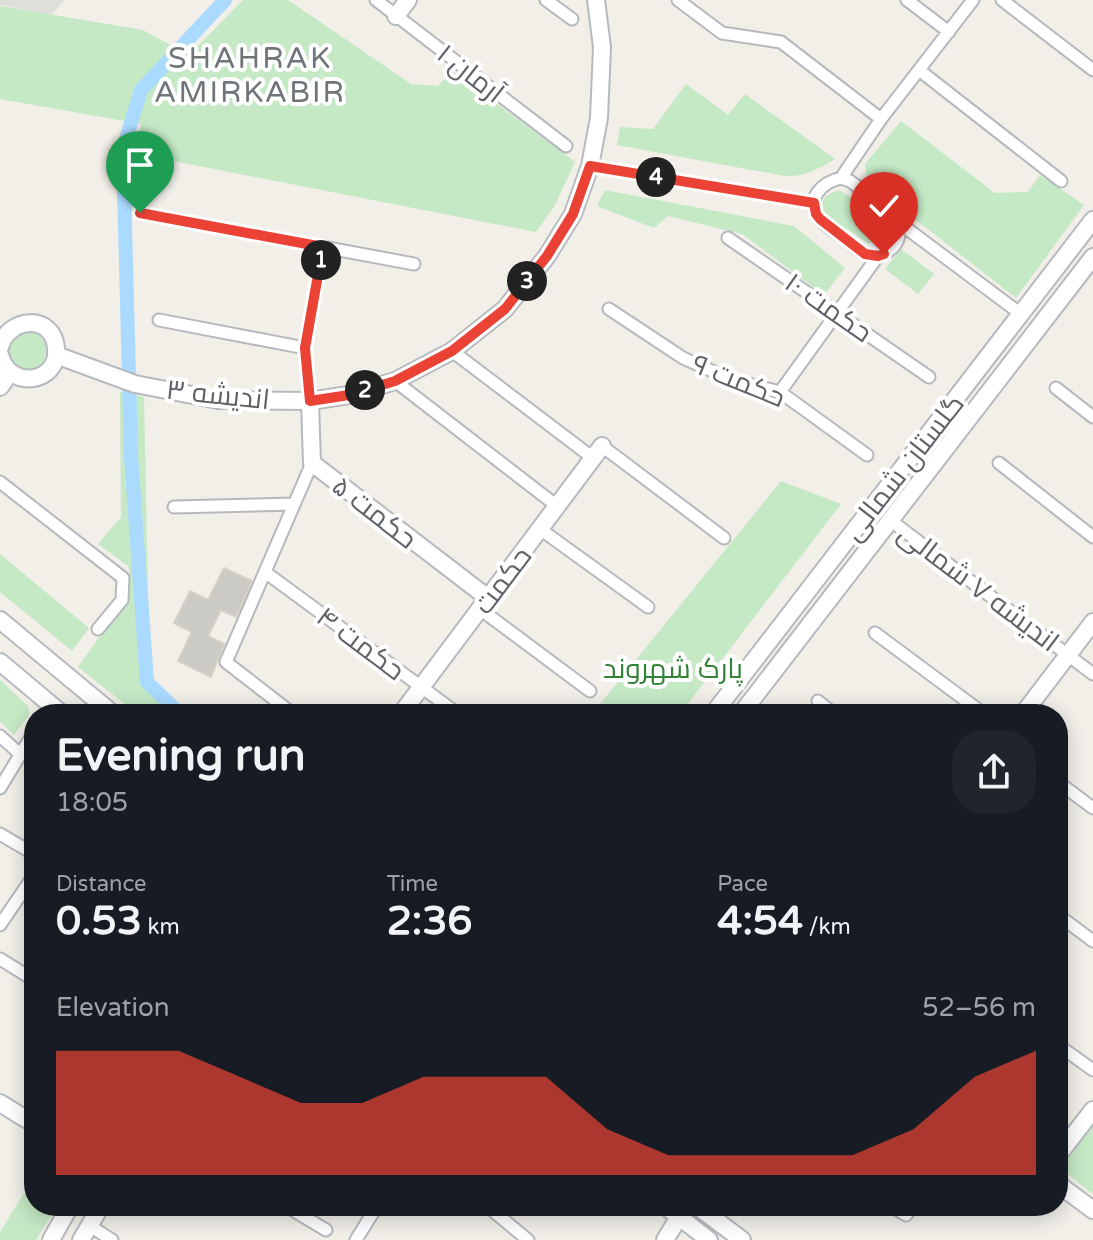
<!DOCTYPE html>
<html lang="en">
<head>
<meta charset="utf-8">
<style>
  :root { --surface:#171b24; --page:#20242c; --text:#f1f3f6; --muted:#9ea1a6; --accent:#ea4335 }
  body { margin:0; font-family:"Varela Round",Cairo,sans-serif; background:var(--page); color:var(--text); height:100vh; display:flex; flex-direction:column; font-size:30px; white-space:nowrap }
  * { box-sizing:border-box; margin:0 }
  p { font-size:26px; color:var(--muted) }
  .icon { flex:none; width:44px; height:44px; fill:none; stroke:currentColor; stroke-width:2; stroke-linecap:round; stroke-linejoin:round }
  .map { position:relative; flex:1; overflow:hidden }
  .panel { position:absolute; left:24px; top:704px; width:1044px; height:512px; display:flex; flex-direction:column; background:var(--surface); border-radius:32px; box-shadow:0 4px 20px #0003 }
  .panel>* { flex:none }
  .pin { position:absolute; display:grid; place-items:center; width:68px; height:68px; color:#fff; margin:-82px -34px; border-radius:50% 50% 50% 0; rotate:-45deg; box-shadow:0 0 8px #0007 }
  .pin .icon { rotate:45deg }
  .km { position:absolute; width:40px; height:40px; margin:-20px; border-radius:50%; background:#222; color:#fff; font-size:22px; line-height:40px; text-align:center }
  .round { display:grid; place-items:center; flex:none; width:84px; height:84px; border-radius:32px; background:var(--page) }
  .summary { display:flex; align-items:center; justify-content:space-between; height:136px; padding:0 32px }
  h1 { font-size:44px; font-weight:800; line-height:60px }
  .stats { display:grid; grid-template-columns:repeat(3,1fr); gap:12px; height:136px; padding:8px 32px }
  .stats div { display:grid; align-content:center }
  .stats b { font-size:40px; font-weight:800 }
  .stats small { font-size:22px; font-weight:400 }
  .stats p { font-size:22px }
  .chart { height:224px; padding:16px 32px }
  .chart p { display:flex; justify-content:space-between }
  .chart svg { width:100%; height:144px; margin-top:8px; fill:var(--accent); opacity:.7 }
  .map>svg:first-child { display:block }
  .industrial { fill:#e0deda }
  .green { fill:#c5e8c5 }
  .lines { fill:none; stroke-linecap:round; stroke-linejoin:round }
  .canal { stroke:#aadaff; stroke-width:14 }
  .building { fill:#cccac5; stroke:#d6d1c6; stroke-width:2 }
  .street-casing { stroke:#b5b8bc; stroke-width:15 }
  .secondary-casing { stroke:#b6babf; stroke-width:20 }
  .street { stroke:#fff; stroke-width:11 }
  .secondary { stroke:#fff; stroke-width:16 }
  .route-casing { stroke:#fff; stroke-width:16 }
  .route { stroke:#ea4335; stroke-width:10 }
  .labels { text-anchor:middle; stroke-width:8; stroke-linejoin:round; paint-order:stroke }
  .street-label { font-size:28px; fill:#5f6368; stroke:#fff }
  .park-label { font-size:28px; fill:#348238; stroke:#fff }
  .neighbourhood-label { font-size:30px; letter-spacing:2px; fill:#70757a; stroke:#fff }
</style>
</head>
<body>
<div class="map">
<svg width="1093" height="1240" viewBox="0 0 1093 1240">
  <rect width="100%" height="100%" fill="#f1efe8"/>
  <path class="industrial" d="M0,0h64l-12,15 -52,-10z"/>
  <path class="green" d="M243,0h45l123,84 27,2 15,-15 122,91 -21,45 -18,25 -399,-78 4,-30 -141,-25v-93l143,24 46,25z
    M686,84l42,31 17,-21 90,65c-17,10 -30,18 -50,17l-168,-31 3,-18 33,2z
    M901,121l94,72 33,-1 12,-17 44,30 -68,93 -146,-114 -4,-9 -1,-11z
    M605,190l189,36 51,42 -21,27 -82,-61 -74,-18 -14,12 -57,-22z
    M840,190l38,28 7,8 -2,10 -6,7h-10l-43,-29c-6,-14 3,-21 16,-24z
    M901,249l33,25 -16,20 -33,-25z
    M6 351a20 20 0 1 1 40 0a20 20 0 1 1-40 0Z
    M120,392l24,5 6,295 27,22h-40l-59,-47 51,-71v-29l-31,-23 23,-27z
    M781,481l60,23 -161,210h-88z
    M0,554l89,74 -17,23 -72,-59z
    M0,680l28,26 2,8 -16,21 -14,-13z
    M1093,1125v68l-1,1 -31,-26z
    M34,1177v29h23l-21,34h-36v-8z"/>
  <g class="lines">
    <path class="canal" d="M180,714l-33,-32 -16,-226 -8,-307 18,-59 84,-90"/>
  </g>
  <path class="building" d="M224,568l28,13 -16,36 -15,-7 -13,26 16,8 -13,33 -33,-16 14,-29 -18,-9 16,-32 18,9z"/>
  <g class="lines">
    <g class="street-casing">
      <path id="street" d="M376,0l190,146
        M546,0l26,19
        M678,0l44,33 59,9 100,77
        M907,0l42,32
        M1002,0l91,70
        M919,70l142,111
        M590,166l224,37
        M841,178l9,3c16,13 56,34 48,58 -4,11 -17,19 -30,16 -9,-2 -17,-12 -25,-18 -8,-5 -18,-11 -24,-19 -15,-19 4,-36 22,-40z
        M841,178l40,-59 92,-119
        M140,213l274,51
        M898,222l123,92
        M728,238l201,139
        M609,309l74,49 49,22 48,12 87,63
        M159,320l146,28
        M452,351l141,107
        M395,381l162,125
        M1056,388l37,29
        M780,392l98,-136
        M310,401l-5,-53 18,-101
        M602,446l122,92
        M999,463l94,74
        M0,482l123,96 -1,22 -24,29
        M174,507l120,-3
        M890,520l203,154
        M540,529l108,78
        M265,572l193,142
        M480,609l110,82
        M875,633l109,81
        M818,701l16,13
        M293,714l-67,-52 86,-199
        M0,736l21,19
        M1058,782l35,26
        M0,788l34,-56
        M0,834l34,20
        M1058,915l35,26
        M0,925l34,-50
        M0,959l34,21
        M1058,1045l35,25
        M286,1206l40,24
        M487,1206l41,34
        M891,1206l15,9 7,-9
        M90,1226l22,14
        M356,1240l21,-34"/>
    </g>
    <g class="secondary-casing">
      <path id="secondary" d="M396,16l12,-16
        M0,347c9,-31 53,-33 56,1 4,35 -47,43 -56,7
        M56,355l79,29 83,16 92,1 39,-6 46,-14 57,-30 53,-42 42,-53 26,-42 17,-48 9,-48 3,-71 -6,-47
        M0,387l10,-14
        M310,401l2,62 176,135
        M0,620l113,94
        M0,662l62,52
        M401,714l201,-268
        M713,714l380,-494
        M741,714l352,-457
        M1023,714l70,-92
        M0,1103l34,21
        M1058,1155l35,-45
        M1058,1184l35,26
        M665,1206l44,34
        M697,1206l45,34
        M51,1240l19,-34
        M81,1240l20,-34
        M665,1240l14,-23"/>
    </g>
    <use href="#street" class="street"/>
    <use href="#secondary" class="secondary"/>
  </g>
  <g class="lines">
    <g class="route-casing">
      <path id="route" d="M140,213l183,34 -18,101 5,53 39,-6 46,-14 57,-30 53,-42 42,-53 26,-42 17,-48 224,37 2,11 4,5 45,35 13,2 6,-2"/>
    </g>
    <use href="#route" class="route"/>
  </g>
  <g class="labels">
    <g class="street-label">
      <text transform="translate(471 73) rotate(38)" y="10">آرمان ۱</text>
      <text transform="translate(829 307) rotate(35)" y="10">حکمت ۱۰</text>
      <text transform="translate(739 380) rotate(22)" y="10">حکمت ۹</text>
      <text transform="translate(218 394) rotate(6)" y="10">اندیشه ۳</text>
      <text transform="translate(903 467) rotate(-52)" y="10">گلستان شمالی</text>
      <text transform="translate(375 512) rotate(38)" y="10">حکمت ۵</text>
      <text transform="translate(502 580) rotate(-53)" y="10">حکمت</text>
      <text transform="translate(979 587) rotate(37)" y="10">اندیشه ۷ شمالی</text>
      <text transform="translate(361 643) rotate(37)" y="10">حکمت ۴</text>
    </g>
    <g class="park-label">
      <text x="673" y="678">پارک شهروند</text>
    </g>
    <g class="neighbourhood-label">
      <text x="250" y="68">SHAHRAK<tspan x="250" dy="34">AMIRKABIR</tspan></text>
    </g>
  </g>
</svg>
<div class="pin" style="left:140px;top:213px;background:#1e9e55"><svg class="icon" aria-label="arrive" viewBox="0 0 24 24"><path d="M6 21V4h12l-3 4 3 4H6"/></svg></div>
<div class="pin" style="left:884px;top:254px;background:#d93025"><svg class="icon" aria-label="check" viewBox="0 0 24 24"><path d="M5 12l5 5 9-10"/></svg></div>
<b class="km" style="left:321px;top:260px">1</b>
<b class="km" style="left:365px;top:390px">2</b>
<b class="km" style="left:527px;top:281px">3</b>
<b class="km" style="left:656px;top:177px">4</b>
<section class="panel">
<div class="summary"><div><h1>Evening run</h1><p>18:05</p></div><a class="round"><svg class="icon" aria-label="share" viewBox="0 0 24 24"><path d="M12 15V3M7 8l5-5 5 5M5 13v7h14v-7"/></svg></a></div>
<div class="stats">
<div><p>Distance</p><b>0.53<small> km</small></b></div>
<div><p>Time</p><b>2:36</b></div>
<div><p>Pace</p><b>4:54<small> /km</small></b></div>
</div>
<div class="chart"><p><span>Elevation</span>52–56 m</p>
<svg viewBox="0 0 160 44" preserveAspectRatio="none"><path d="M0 44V6L10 6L20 6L30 14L40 22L50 22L60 14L70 14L80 14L90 30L100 38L110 38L120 38L130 38L140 30L150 14L160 6V44z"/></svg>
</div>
</section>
</div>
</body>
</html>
